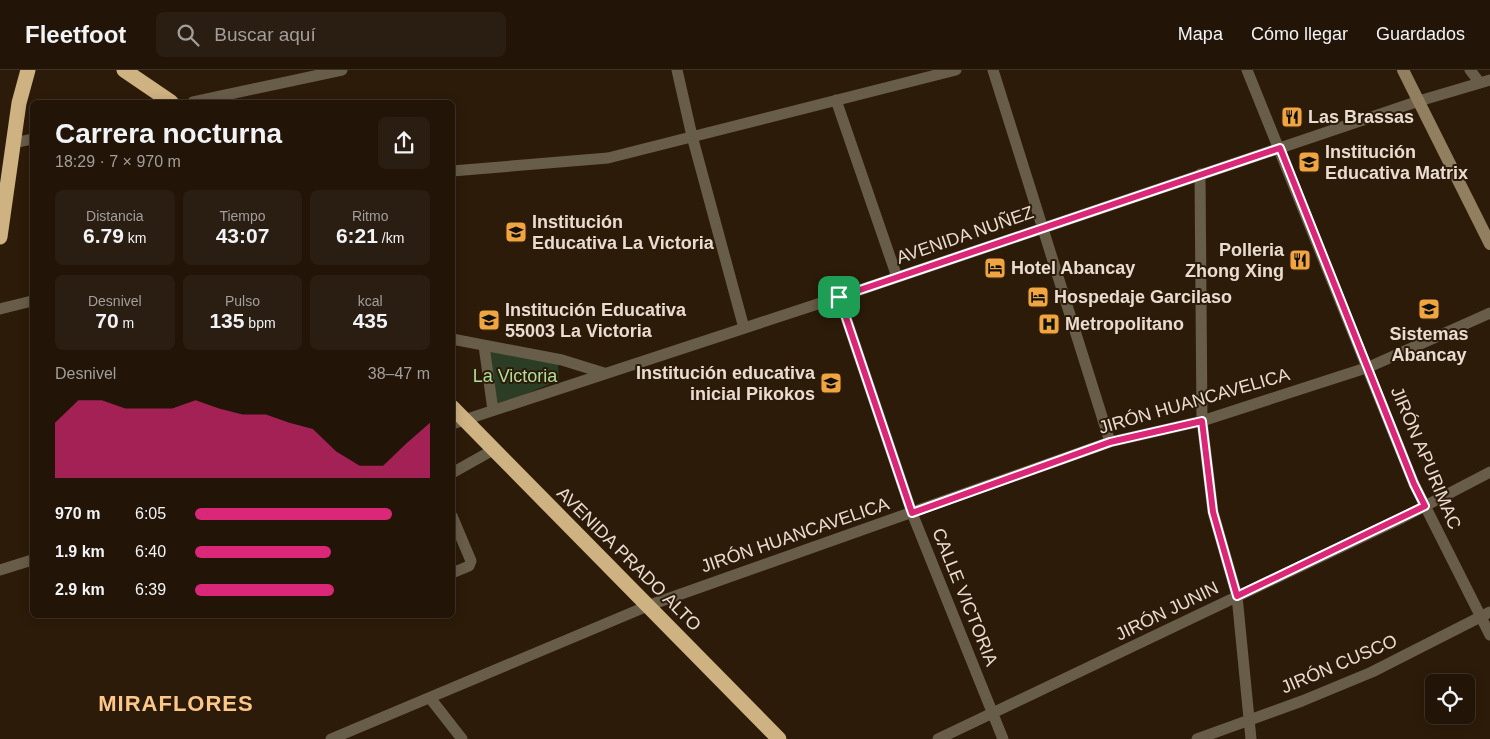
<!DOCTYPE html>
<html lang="es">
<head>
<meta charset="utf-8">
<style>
  :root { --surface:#221407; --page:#2a1d11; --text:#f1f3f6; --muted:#a29e9b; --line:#3f3328; --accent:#db2777 }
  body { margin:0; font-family:Arial,sans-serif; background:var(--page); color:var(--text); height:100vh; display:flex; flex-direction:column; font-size:19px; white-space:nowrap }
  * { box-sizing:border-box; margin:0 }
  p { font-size:16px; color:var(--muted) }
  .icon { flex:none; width:28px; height:28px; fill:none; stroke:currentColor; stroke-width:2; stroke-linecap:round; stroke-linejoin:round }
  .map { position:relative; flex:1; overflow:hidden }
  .drawer { position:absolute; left:30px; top:30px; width:425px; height:518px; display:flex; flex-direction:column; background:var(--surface); border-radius:8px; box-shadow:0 2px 12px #0003,0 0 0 1px var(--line) }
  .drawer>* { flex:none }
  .buttons { position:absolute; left:1425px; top:604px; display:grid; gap:10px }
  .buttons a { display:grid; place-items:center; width:50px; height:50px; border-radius:8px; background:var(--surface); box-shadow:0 2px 12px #0003,0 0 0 1px var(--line); font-size:25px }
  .pin { position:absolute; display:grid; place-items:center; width:42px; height:42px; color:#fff; margin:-21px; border-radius:10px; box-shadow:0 2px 8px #0006 }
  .round { display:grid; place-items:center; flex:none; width:52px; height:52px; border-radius:8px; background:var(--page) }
  .summary { display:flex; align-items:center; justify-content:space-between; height:85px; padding:0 25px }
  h1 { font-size:28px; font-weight:700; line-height:38px }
  .metrics { display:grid; grid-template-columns:repeat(3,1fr); gap:8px; height:85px; padding:5px 25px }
  .metrics div { display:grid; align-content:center; border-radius:8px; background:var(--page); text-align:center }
  .metrics b { font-size:21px; font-weight:700 }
  .metrics small { font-size:14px; font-weight:400 }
  .metrics p { font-size:14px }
  .chart { height:140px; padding:10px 25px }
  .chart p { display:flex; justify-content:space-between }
  .chart svg { width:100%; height:90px; margin-top:5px; fill:var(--accent); opacity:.7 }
  ul { padding:0 25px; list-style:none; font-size:16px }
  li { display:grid; grid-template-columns:80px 60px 1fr; align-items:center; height:38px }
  li i { height:12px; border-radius:6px; background:var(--accent) }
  header { display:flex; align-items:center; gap:30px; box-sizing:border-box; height:70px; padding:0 25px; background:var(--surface); border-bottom:1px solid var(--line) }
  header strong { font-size:24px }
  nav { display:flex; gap:28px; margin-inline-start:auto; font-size:18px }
  .search { width:350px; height:45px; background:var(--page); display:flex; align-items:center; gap:12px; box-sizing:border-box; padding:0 18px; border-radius:8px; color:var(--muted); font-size:19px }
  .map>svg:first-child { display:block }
  .park { fill:#2b3d24 }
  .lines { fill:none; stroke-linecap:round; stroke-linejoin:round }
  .street { stroke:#685d49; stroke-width:11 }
  .secondary { stroke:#917f60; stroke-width:12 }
  .highway { stroke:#ceb281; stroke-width:15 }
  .route-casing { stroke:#fff; stroke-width:10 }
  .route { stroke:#db2777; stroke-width:6 }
  .labels { text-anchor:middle; stroke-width:4; stroke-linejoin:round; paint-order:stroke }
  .poi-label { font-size:18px; font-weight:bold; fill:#e9dcd1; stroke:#2d1b09; text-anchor:start }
  .street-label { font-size:18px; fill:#e9dcd1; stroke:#2d1b09 }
  .park-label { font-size:18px; fill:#afdf9d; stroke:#2d1b09 }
  .district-label { font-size:22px; font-weight:bold; letter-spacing:1px; fill:#fdc789; stroke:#2d1b09 }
</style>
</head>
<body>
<header>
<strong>Fleetfoot</strong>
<div class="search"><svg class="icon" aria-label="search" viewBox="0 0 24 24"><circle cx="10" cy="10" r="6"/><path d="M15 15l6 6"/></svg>Buscar aquí</div>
<nav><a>Mapa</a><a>Cómo llegar</a><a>Guardados</a></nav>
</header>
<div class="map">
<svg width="1490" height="669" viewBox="0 0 1490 669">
  <rect width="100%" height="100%" fill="#2d1b09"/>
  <path class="park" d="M489,280l69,14 1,16 -61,26z"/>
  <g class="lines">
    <path class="street" d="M677,0l15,66 52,192
      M993,0l117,372
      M1247,0l167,414 76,151
      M1470,0l10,13
      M836,30l61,177
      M193,32l149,-32
      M14,73l18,-4
      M452,101l156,-13 348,-88
      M1200,104l2,247 11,91 24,84 14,143
      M839,227l73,216 91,226
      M0,239l32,-8
      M452,269l110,21 42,13
      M484,276l9,64
      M452,354l387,-127 580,-196 71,-21
      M452,403l41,-23
      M452,446l19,45 -2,5 -17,7
      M0,500l32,-10
      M430,628l32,41
      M331,669l319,-134 460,-163 92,-21 167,-54 121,-54
      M938,669l464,-221 88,-46
      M1197,669l105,-38 70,-29 118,-60"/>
    <path class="secondary" d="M1403,0l87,174"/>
    <path class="highway" d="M124,0l47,32
      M0,167l19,-134 9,-33
      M452,337l327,332"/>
  </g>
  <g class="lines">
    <g class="route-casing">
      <path id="route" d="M1280,78l134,336 11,22 -188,90 -24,-84 -11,-91 -92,21 -198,71 -73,-216z"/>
    </g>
    <use href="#route" class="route"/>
  </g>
  <defs>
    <g id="restaurant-square" transform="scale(1.125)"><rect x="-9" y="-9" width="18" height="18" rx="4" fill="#f1a540" stroke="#2d1b09"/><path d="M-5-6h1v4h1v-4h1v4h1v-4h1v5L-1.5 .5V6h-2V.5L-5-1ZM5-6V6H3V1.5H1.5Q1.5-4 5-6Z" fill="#111"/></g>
    <g id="school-square" transform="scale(1.125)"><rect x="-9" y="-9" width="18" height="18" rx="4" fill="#f1a540" stroke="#2d1b09"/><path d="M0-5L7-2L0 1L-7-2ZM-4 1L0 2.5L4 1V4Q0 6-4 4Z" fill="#111"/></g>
    <g id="hotel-square" transform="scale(1.125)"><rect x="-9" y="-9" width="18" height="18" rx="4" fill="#f1a540" stroke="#2d1b09"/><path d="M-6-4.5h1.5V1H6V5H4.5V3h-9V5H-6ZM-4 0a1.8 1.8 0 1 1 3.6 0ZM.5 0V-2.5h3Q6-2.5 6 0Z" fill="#111"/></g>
    <g id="hospital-square" transform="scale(1.125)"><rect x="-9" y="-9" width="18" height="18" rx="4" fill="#f1a540" stroke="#2d1b09"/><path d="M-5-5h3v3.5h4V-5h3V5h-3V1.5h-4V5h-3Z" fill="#111"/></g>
  </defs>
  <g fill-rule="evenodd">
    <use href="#restaurant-square" x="1292" y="47"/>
    <use href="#school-square" x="1309" y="92"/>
    <use href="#school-square" x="516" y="162"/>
    <use href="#restaurant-square" x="1300" y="190"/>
    <use href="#hotel-square" x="995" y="198"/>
    <use href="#hotel-square" x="1038" y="227"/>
    <use href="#school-square" x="1429" y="239"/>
    <use href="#school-square" x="489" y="250"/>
    <use href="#hospital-square" x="1049" y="254"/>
    <use href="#school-square" x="831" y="313"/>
  </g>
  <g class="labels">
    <g class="poi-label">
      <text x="1308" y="53">Las Brassas</text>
      <text x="1325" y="88">Institución<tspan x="1325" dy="21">Educativa Matrix</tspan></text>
      <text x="532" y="158">Institución<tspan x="532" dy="21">Educativa La Victoria</tspan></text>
      <text x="1284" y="186" text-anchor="end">Polleria<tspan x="1284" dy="21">Zhong Xing</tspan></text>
      <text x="1011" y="204">Hotel Abancay</text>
      <text x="1054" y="233">Hospedaje Garcilaso</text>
      <text x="505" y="246">Institución Educativa<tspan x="505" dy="21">55003 La Victoria</tspan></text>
      <text x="1065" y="260">Metropolitano</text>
      <text x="1429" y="270" text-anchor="middle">Sistemas<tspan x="1429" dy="21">Abancay</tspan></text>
      <text x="815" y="309" text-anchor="end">Institución educativa<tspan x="815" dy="21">inicial Pikokos</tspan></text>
    </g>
    <g class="street-label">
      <text transform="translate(965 165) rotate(-19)" y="6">AVENIDA NUÑEZ</text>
      <text transform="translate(1194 331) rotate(-16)" y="6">JIRÓN HUANCAVELICA</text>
      <text transform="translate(1426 388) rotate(67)" y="6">JIRÓN APURIMAC</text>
      <text transform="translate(795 465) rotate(-19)" y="6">JIRÓN HUANCAVELICA</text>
      <text transform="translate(629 489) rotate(45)" y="6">AVENIDA PRADO ALTO</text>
      <text transform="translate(965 527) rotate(68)" y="6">CALLE VICTORIA</text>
      <text transform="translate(1167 541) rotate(-26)" y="6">JIRÓN JUNIN</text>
      <text transform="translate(1339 594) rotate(-23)" y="6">JIRÓN CUSCO</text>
    </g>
    <g class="park-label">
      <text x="515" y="312">La Victoria</text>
    </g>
    <g class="district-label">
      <text x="176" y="641">MIRAFLORES</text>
    </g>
  </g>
</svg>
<div class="buttons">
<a><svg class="icon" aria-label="locate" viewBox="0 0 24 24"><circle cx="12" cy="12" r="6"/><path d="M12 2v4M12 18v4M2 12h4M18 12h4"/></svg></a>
</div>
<div class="pin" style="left:839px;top:227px;background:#1e9e55"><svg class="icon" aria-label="arrive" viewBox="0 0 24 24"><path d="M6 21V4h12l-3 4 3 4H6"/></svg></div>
<section class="drawer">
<div class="summary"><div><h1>Carrera nocturna</h1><p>18:29 · 7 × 970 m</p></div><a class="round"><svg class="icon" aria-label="share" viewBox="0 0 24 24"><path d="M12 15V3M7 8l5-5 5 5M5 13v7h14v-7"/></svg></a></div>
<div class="metrics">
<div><p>Distancia</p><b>6.79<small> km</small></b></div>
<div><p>Tiempo</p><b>43:07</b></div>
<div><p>Ritmo</p><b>6:21<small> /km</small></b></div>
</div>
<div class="metrics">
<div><p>Desnivel</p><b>70<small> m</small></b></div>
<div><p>Pulso</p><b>135<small> bpm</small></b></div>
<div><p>kcal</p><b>435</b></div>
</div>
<div class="chart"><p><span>Desnivel</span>38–47 m</p>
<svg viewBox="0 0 160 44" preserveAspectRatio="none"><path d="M0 44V17L10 6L20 6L30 10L40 10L50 10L60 6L70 10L80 13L90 13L100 17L110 20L120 31L130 38L140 38L150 27L160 17V44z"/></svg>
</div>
<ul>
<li><b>970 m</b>6:05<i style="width:84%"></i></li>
<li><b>1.9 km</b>6:40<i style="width:58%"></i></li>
<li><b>2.9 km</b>6:39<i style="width:59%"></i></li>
</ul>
</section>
</div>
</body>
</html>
